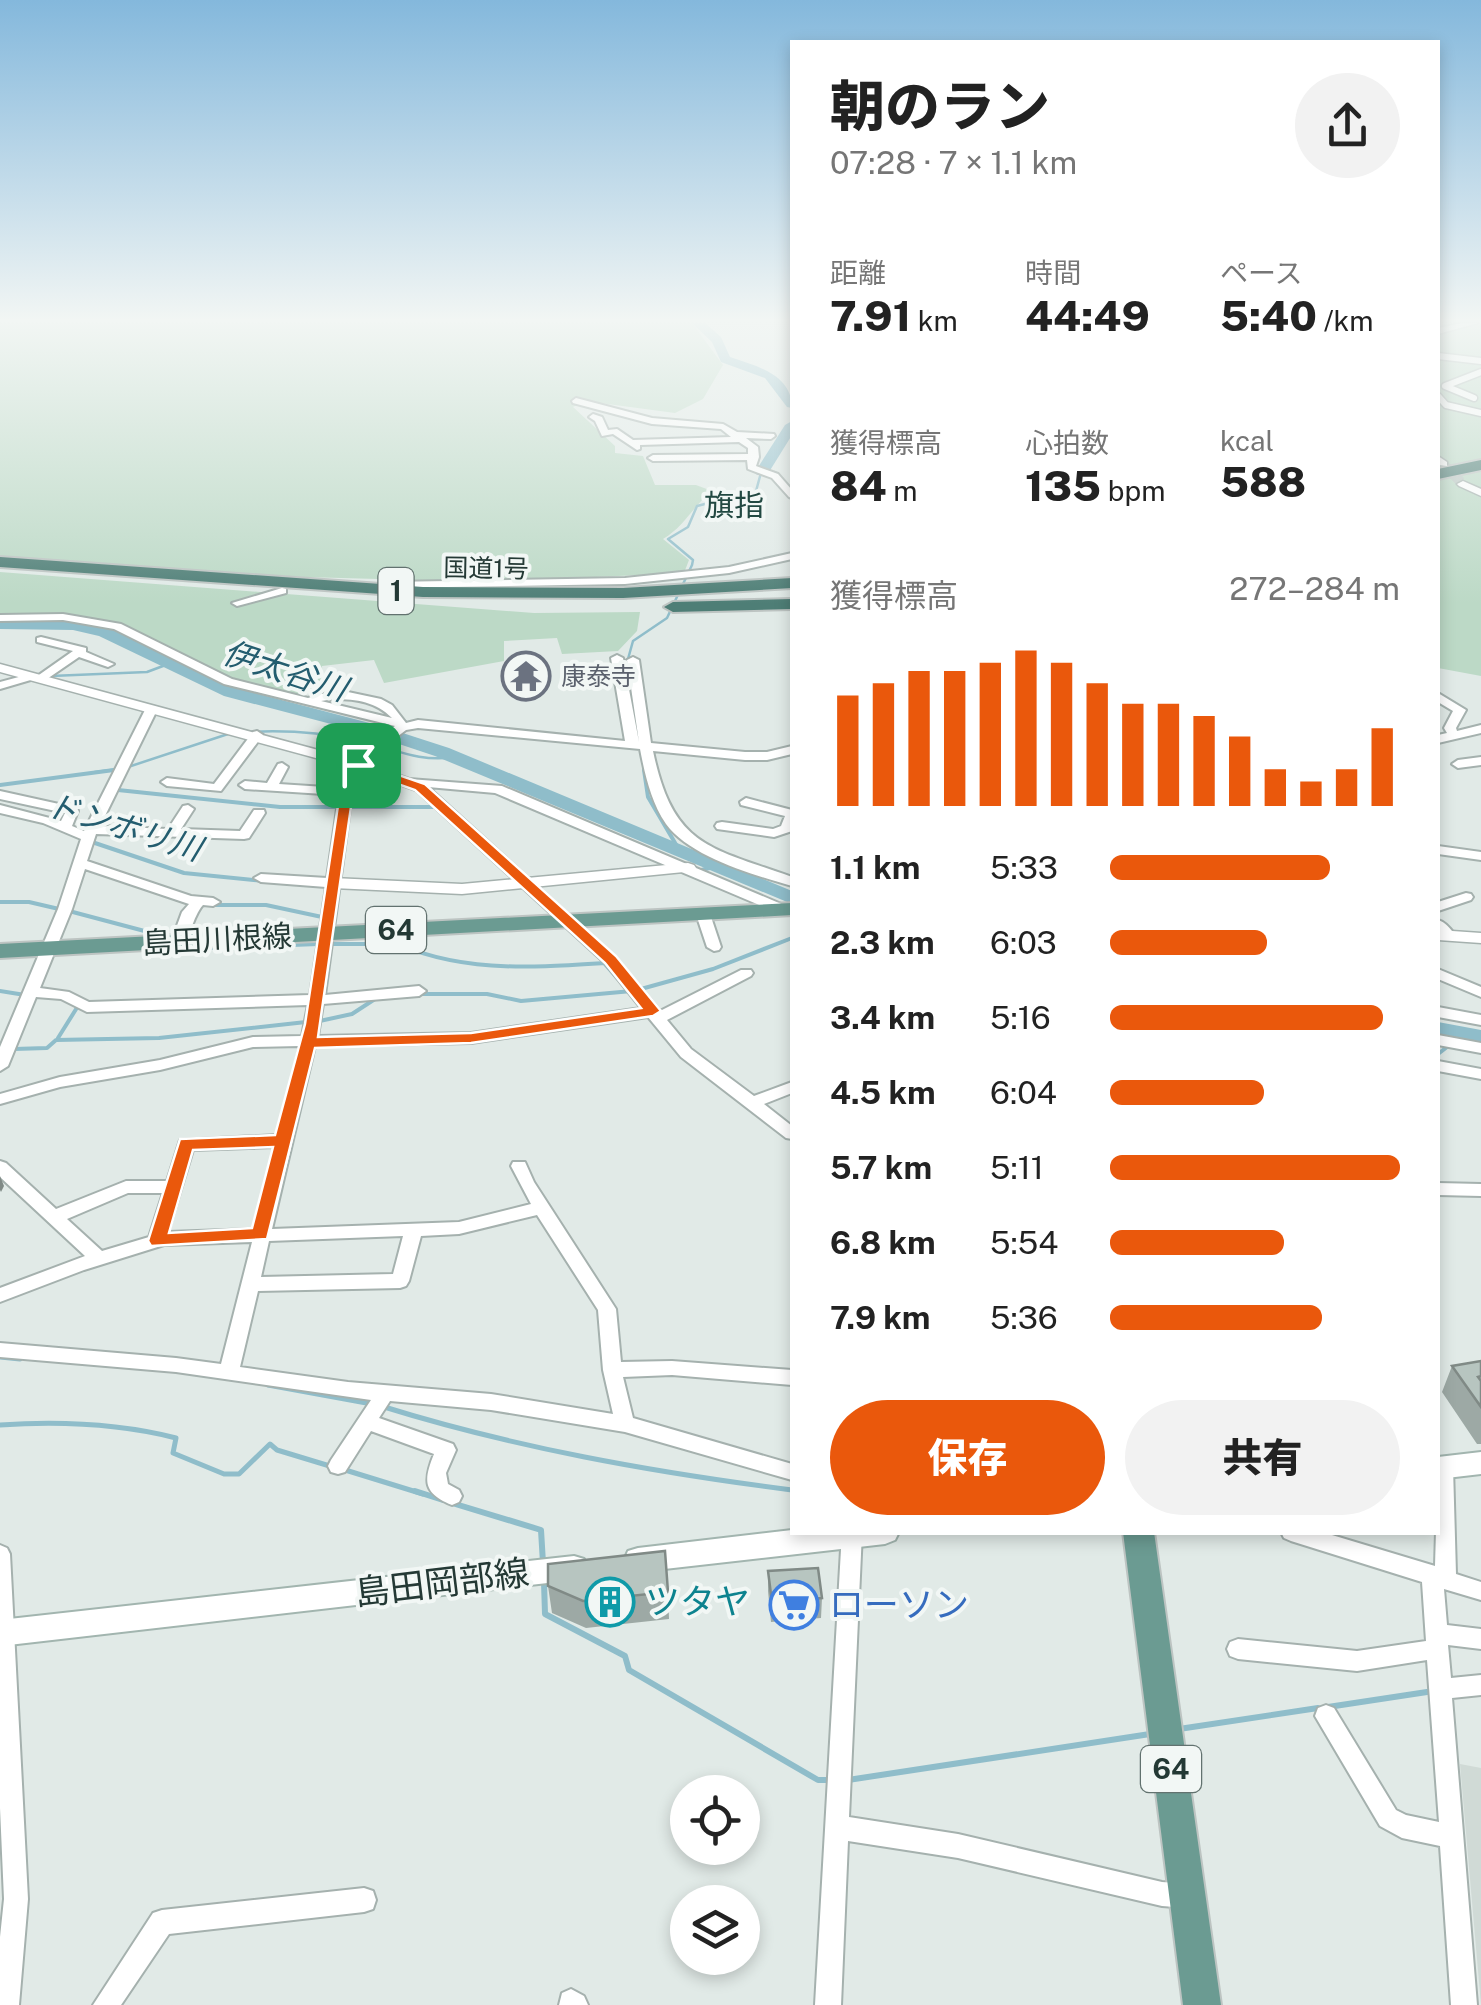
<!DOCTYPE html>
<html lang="ja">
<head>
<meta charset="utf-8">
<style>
  :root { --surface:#fff; --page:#f2f2f2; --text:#222; --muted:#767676; --accent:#ea580c }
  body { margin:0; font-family:"Public Sans","Noto Sans JP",sans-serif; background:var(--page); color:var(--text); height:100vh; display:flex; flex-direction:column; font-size:38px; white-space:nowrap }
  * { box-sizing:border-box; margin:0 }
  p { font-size:32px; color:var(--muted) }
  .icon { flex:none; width:55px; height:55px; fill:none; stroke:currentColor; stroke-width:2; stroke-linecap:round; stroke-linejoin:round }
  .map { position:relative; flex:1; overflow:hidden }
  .sheet { position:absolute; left:790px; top:40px; width:650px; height:1495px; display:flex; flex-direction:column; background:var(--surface); border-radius:0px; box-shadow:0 5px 15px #0003 }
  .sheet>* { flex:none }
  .controls { position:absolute; left:670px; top:1775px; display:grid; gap:20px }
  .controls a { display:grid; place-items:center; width:90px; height:90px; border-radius:50%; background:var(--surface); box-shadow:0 5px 15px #0003; font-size:50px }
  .pin { position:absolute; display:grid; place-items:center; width:85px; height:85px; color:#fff; margin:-42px; border-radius:20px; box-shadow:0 5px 15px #0006 }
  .round { display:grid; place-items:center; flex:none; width:105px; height:105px; border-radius:52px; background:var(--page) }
  .head { display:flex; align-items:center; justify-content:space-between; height:170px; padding:0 40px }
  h1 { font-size:55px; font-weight:800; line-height:75px }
  .metrics { display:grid; grid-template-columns:repeat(3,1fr); gap:15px; height:170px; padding:10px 40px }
  .metrics div { display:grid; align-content:center }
  .metrics b { font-size:42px; font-weight:800 }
  .metrics small { font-size:28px; font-weight:400 }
  .metrics p { font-size:28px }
  .chart { height:280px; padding:20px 40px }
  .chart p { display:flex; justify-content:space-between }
  .chart svg { width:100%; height:180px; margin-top:10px; stroke:var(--accent); stroke-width:6 }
  .primary-button { display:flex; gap:20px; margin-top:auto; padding:20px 40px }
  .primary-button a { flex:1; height:115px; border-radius:60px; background:var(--accent); color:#fff; font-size:40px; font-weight:800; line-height:115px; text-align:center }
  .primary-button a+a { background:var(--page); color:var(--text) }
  ul { padding:0 40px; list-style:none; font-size:32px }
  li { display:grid; grid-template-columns:160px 120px 1fr; align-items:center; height:75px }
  li i { height:25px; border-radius:12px; background:var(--accent) }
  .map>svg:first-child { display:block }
  .built { fill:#d0dad6 }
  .green { fill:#bcd9c6 }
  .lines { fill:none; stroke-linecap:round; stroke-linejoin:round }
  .stream-far3 { stroke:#8fbdca; stroke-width:2.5 }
  .stream-far2 { stroke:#8fbdca; stroke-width:4 }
  .stream-far1 { stroke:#8fbdca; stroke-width:5 }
  .stream { stroke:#8fbdca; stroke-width:6 }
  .river { fill:#8fbdca; fill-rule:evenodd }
  .tertiary-tunnel { stroke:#bbc7c3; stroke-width:10; stroke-dasharray:10 5; stroke-linecap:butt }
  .pedestrian-casing { stroke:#a5b1ae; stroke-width:9 }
  .minor-casing { stroke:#a5b1ae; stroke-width:4 }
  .tertiary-casing { stroke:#a5b1ae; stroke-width:3 }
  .secondary-casing { stroke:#a2b5af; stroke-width:4 }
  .primary-casing { stroke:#bdc4c2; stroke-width:4 }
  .trunk-casing { stroke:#bdc4c2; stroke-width:4 }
  .pedestrian { stroke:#fff; stroke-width:6 }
  .minor { fill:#fff; fill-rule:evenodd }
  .tertiary { fill:#fff; fill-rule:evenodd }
  .secondary { fill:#fff; fill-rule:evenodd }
  .primary { fill:#6b9b92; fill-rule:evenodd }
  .trunk { fill:#4e7e76; fill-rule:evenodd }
  .wall { fill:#9da9a5 }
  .shaded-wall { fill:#808a86 }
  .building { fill:#b7c5c0; stroke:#808a86; stroke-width:2.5 }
  .route { fill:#ea580c; stroke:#fff; stroke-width:2.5; fill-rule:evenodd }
  .labels { text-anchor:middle; stroke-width:8; stroke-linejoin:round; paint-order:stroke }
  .far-street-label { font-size:25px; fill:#243935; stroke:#f2f7f5 }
  .far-worship-label { font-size:25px; fill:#5b616d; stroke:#f2f7f5; text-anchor:start }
  .shield { fill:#f2f7f5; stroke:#62726f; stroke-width:2.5 }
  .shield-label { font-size:28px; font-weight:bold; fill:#243935 }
  .far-quarter-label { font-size:30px; fill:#224942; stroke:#f2f7f5 }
  .street-label { font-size:30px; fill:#243935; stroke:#f2f7f5 }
  .water-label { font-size:32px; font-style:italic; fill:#245d6f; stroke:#f2f7f5 }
  .near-street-label { font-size:35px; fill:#243935; stroke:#f2f7f5 }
  .near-culture-label { font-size:35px; fill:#0d838f; stroke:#f2f7f5; text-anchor:start }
  .near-shop-label { font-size:35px; fill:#366cbe; stroke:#f2f7f5; text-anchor:start }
</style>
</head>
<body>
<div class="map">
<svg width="1481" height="2005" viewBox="0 0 1481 2005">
  <rect width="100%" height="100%" fill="#e1eae7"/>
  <path class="built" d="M1460,1764l21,4v237z"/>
  <path class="green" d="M0,323h692l31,42 -20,34 -28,14 -90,-12 -12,6 42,39v7l28,3 12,29h41l16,6c-20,16 -27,35 -49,48l26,21 -5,13 -195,9 -185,-5 -304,-19z
    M1481,323v353l-43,-8v-334z
    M0,572l534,41 106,-1 -3,19 -19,20 -56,3 -5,-16 -53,3v20l-120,22 -10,-23 -52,6 1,23 -29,6 -98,-28 -51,-29 -58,-17 -87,-6z"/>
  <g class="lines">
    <path class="stream-far3" d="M51,676l96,-4 24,-9
      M630,676l-2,-17 5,-18 34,-23 25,-53 1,-5 -25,-21 20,-12 9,-21 59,-15 6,-22
      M247,732c36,-2 73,0 109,8 35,7 61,23 98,17
      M643,759l2,13
      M128,767l100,-33
      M95,772l24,-3"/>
    <path class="stream-far2" d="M644,770l4,27 33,56
      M0,785l114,-15
      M118,790l162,17h156
      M89,841l95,32 80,8
      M697,871l17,-4
      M0,902h29l30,7
      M209,905h57l56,12
      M69,911l83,22
      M386,939c71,34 141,29 218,24l14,16
      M328,944h65
      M213,948l105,-4
      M641,989l72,-20 79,-31
      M0,991l25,4
      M418,994h69l34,7 111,-10
      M315,1022l37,-8 23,-15
      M58,1038l20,-32
      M14,1049l33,-1 9,-8 103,-2 147,-16
      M1438,1054l9,-7 5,-15"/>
    <path class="stream-far1" d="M0,1357l20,2
      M268,1385l104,19
      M381,1406c135,42 271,66 411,84
      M0,1425c60,-4 117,-2 176,13l-3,15 51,21h15l31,-30 7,6 56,17
      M342,1469l81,25"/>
    <path class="stream" d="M415,1491l28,9
      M452,1503l89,27 2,33
      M544,1582l1,32 80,42 4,14 189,110h11
      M1328,1707l99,-15
      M1179,1729l139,-21
      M848,1780l302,-46"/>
    <path class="river" d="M692,323h13l16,14 9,20c26,9 62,17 62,51l-5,-1 -22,-29 -44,-16 -9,-20z
      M792,421v14l-23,37 -12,3 -2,-3 30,-47z
      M0,619l73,1 37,8 126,60 145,38 68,22 343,143v13l-357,-148 -66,-22 -145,-38 -125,-60 -26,-6 -73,-1z
      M1438,1022l43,8v14l-43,-8z"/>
    <path class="tertiary-tunnel" d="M1443,464l20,20"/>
    <g class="pedestrian-casing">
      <path id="pedestrian" d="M1438,356l43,5
        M1438,396l8,9 35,8
        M1474,398l-29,-12 36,-14"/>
    </g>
    <g class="minor-casing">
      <path id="minor" d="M576,398l76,20 71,6 14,8 37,2 1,2 -4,3 -25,-1 12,9 1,10 -3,9 22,8 14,16v8l-3,-1 -17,-19 -24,-9 -1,-9 -94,1 -5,-3 5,-3 95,-1v-6l-9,-6 -99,3v4l-3,1 -24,-16 -11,2 -7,-15 -6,-4 4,-3 9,3 6,13 9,-1 16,11 98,-3 -10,-8 -69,-5 -79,-21 -1,-2z
        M792,553v6l-63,14 -104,11 -238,4 -5,-3 5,-3 238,-4 104,-11z
        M282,588l4,1v4l-49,13 -5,-3z
        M63,614l58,10 111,55 76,19 13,-4 27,-2 33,7 11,6 14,18 12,-3 207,21 -14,-83 6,-3 6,3 16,84 -12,-82 6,-3 6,3 12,83 94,9h22l25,-6v8l-25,6h-22l-92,-9c20,96 56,96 139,126v9c-38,-11 -102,-29 -126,-62 -15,-22 -21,-49 -26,-75l-222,-21 -12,2 -43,33 46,16 93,7 284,120 2,3 -2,3h-10l-281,-119 -67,-6 187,170 45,54 81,-41h10l2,3 -2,3 -84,44 24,29 63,47 38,-14v11l-28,11 28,22v13l-6,-1 -105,-81 -33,-40 -177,26 -156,3 -43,183 187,-7 72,-18 -20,-38 2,-4h12l9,20 82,127 5,53 51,-1 120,9v15l-120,-10 -49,2 10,41 159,46v16l-167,-48 -134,-22 -101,-9 -11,17 74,26 3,6 -10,23 2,11 11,6 3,6 -3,6 -7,3c-29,-12 -29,-24 -18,-51l-63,-23 -26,41 -7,2 -7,-2 -3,-6 3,-6 40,-60 -195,-28 -176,-15v-14l176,15 45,6 31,-122 -88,3 -80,25 -84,32v-14l85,-32 -85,-79v-16l6,2 50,46 70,-28h41l13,-41 98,-5 22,-89 -47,1 -93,23 -100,17 -60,17v-10l60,-17 100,-17 93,-23 49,-1 6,-31 -221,7 -26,-13 -25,-2 -28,69 -8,5v-24l58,-138 23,-70 -38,-16 -43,-10v-8l61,16 4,-8 -65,-14v-8l77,17 1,3 -6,15 12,5 61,-121 6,-4 4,1 2,3 -57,116 68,3 15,-23 5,-1 6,4 -13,20 59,2 14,-21h10l1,3 -16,25 -5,1 -148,-5 -9,27 104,35 22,2 7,4 -7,4 -10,-1c-11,12 -12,35 -25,41l-7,-4 11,-30 7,-8 -104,-35 -13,40 -32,79 29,4 20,10 221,-7 16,-108 -65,-5 -7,-4 7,-4 66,4 12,-83 -94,-6 -6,-4 6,-4 22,2 11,-19 4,-1 6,4 -9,17 61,4 2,-9 8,-12 -2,-3 2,-3 45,-35 -171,-42 -110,-55 -51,-9 -63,1v-6zM334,699c23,0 42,3 58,19l-71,-17zM360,770l56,20 189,173 36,45 -170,25 -153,3 5,-32 96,-8 7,-5 -7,-5 -94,9 29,-216zM275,1147l-20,82 -87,3 25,-82zM128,1193h35l-14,44 -47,14 -35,-32zM537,1215l61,95 5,60 10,44 -122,-20 -143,-12 -108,-15 18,-76 142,-3 6,-2 3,-5 12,-45 38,-2zM403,1236l-10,38 -132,3 8,-36z
        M41,637l45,11v4l28,12 -6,3 -29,-10 -35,24 -4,1 -6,-3 -34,10v-7l30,-8 6,3 37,-26 -36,-9v-4z
        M1438,693l28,17 -10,18 1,3 24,-6v8l-43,10v-8l9,-2 -3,-5 9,-17 -15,-9z
        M257,731l6,4 -42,56 -54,-5 -6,-4 6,-4 47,6 39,-52z
        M1481,757v8l-23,3 -6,-4 6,-4z
        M746,798l46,12v21l-18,6 -57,-8 -2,-3 2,-3 5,-1 51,7 8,-3 4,-10 -44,-11 -1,-3z
        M1438,846l43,6v8l-43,-6z
        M1466,893l5,1 2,3 -2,3 -33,11v-9z
        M703,910l7,4 11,33 -2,3 -5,1 -7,-4 -11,-33z
        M1438,920c7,2 13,9 17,15l-2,3h-10l-5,-6z
        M1438,969l43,18v10l-43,-18z
        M1438,1007l43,8v10l-43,-8z
        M1438,1035l43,8v10l-43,-8z
        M1438,1061l43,8v10l-43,-8z
        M1438,1183l43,1v12l-43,-1z
        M1443,1459l7,2 3,6 3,107 25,8v18l-37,-11 3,36 34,4v20l-33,-4 3,33 30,-3v20l-29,3 25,307h-26l-11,-159 -38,-8 -22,-12 -65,-110 3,-8 8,-3 8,3 62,102 10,5 33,7 -12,-162 -70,11 -119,-12 -8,-3 -3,-7 3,-7 8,-3 119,12 69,-10 -4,-59 -131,-41 -7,-3 -3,-6h41l113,34 3,-105z
        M842,1532h20l-13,285 109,17 204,48 26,2 9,3 3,9 -3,9 -9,3 -26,-2 -204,-48 -110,-17 -7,164h-26z
        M0,1545l7,3 3,6 18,345 -9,106h-19v-68l4,-38 -4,-91z
        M364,1888l9,3 3,9 -3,9 -9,3 -195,22 -48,71h-28l60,-92 9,-3z
        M571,1989l13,7 4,9h-29l3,-12z"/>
    </g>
    <g class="tertiary-casing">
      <path id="tertiary" d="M1462,323h16l-40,11v-6z
        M1438,456l9,6v4l-9,-1z
        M1463,481l18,8v7l-22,-10 -2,-2z
        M0,664l359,97 2,3 -2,3h-10l-349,-95z
        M688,863l6,2 2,3 -2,3 -232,23 -129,-6 -8,-5 8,-5 129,6z
        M1438,930l43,3v10l-43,-3z"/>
    </g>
    <g class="secondary-casing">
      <path id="secondary" d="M1481,1452v22l-43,5v-22z
        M792,1530l107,2 -4,8 -10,4 -247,28 -10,-3 -4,-9 4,-9 10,-3z
        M574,1556l10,3 4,9 -4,9 -10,3 -574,66v-26z"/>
    </g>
    <g class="primary-casing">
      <path id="primary" d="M792,903v12l-792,43v-14z
        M1123,1532h31l67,473h-38z"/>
    </g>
    <g class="trunk-casing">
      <path id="trunk" d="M1481,460v10l-43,9v-10z
        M0,557l423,30 200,1 169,-10v10l-169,10 -200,-1 -423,-30z
        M792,599v10l-119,3 -9,-5 9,-5z"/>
    </g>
    <use href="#pedestrian" class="pedestrian"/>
    <use href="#minor" class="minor"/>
    <use href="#tertiary" class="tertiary"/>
    <use href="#secondary" class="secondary"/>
    <use href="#primary" class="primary"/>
    <use href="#trunk" class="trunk"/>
  </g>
  <path class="wall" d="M1481,1361v83h-4l-35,-52 10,-26z
    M768,1571l54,27 -1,20 -50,4 -3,-31z
    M548,1586l120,6 1,27 -83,9 -34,-15z"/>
  <path class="shaded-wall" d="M0,1176l4,10 -3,6 -1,-2z"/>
  <path class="building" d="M1481,1361v15l-3,1 3,4v26l-29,-41z
    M665,1551l3,41 -85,9 -35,-15v-22z
    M818,1568l4,30 -50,4 -4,-31z"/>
  <linearGradient id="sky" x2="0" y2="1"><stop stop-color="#84b8dc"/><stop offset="0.53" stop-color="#f2f6f4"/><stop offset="1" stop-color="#f2f6f4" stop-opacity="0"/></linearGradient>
  <rect width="1481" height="604" fill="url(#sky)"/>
  <path class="route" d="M358,761l67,23 191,172 45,55 -8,5 -182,27 -156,5 -48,191 -116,7 -3,-5 32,-102 95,-4 30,-111 37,-245zM361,771l54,19 190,173 36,45 -170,25 -153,4 37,-258zM273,1147l-21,81 -83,5 24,-83z"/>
  <defs>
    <g id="temple-ring" transform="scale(2.5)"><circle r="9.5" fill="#f2f7f5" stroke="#6b7280" stroke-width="1.5"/><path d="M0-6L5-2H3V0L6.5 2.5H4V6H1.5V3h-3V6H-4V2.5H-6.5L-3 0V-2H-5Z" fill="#6b7280"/></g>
    <g id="building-ring" transform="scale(2.5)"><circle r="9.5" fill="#f2f7f5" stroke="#0f9aa8" stroke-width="1.5"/><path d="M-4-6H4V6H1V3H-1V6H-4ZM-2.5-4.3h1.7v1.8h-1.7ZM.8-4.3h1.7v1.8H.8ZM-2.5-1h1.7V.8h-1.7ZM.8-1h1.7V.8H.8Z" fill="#0f9aa8"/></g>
    <g id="supermarket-ring" transform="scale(2.5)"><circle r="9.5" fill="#f2f7f5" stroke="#3f7fe0" stroke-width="1.5"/><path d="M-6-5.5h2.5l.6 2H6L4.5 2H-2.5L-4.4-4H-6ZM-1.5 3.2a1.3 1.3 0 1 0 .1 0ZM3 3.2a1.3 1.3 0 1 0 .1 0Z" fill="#3f7fe0"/></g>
  </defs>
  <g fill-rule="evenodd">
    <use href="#temple-ring" x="526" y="676"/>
    <use href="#building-ring" x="610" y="1602"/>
    <use href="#supermarket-ring" x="794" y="1605"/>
  </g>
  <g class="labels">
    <g class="far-street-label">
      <text transform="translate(486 568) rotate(1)" y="9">国道1号</text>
    </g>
    <g class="far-worship-label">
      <text x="561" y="685">康泰寺</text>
    </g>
    <g class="shield">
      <rect x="378.5" y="568" width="35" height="46" rx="8"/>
      <rect x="366" y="907" width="60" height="46" rx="8"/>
      <rect x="1141" y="1746" width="60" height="46" rx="8"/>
    </g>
    <g class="shield-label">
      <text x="396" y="601">1</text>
      <text x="396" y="940">64</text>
      <text x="1171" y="1779">64</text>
    </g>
    <g class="far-quarter-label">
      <text x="734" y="516">旗指</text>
    </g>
    <g class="street-label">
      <text transform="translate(217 940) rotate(-3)" y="10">島田川根線</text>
    </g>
    <g class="water-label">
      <text transform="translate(285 671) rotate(18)" y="11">伊太谷川</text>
      <text transform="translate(124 827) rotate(17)" y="11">ドンボリ川</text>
    </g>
    <g class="near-street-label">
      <text transform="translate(442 1583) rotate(-7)" y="12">島田岡部線</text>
    </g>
    <g class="near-culture-label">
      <text x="645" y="1614">ツタヤ</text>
    </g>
    <g class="near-shop-label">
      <text x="829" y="1617">ローソン</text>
    </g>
  </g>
</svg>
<div class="controls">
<a><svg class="icon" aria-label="locate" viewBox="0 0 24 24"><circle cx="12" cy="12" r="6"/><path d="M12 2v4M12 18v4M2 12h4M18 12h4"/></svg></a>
<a><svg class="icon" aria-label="layers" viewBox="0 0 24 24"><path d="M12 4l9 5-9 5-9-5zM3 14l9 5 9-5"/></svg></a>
</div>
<div class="pin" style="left:358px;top:765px;background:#1e9e55"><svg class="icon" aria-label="arrive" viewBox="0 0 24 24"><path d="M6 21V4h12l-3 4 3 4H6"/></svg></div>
<section class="sheet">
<div class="head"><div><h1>朝のラン</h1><p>07:28 · 7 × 1.1 km</p></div><a class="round"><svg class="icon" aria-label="share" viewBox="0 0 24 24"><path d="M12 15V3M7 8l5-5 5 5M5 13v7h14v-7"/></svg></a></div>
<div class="metrics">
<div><p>距離</p><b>7.91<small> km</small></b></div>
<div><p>時間</p><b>44:49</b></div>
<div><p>ペース</p><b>5:40<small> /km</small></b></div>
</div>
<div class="metrics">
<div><p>獲得標高</p><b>84<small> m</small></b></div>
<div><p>心拍数</p><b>135<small> bpm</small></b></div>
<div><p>kcal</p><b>588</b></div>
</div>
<div class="chart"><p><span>獲得標高</span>272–284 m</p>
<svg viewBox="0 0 160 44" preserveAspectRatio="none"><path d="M5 44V17M15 44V14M25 44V11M35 44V11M45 44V9M55 44V6M65 44V9M75 44V14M85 44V19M95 44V19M105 44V22M115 44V27M125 44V35M135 44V38M145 44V35M155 44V25"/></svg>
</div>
<ul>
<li><b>1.1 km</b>5:33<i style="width:76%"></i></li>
<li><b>2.3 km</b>6:03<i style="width:54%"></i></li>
<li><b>3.4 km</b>5:16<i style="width:94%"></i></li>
<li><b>4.5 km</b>6:04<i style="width:53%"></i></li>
<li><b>5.7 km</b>5:11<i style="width:100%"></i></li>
<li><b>6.8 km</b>5:54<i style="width:60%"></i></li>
<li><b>7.9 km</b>5:36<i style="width:73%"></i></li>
</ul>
<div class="primary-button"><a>保存</a><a>共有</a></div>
</section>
</div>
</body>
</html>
